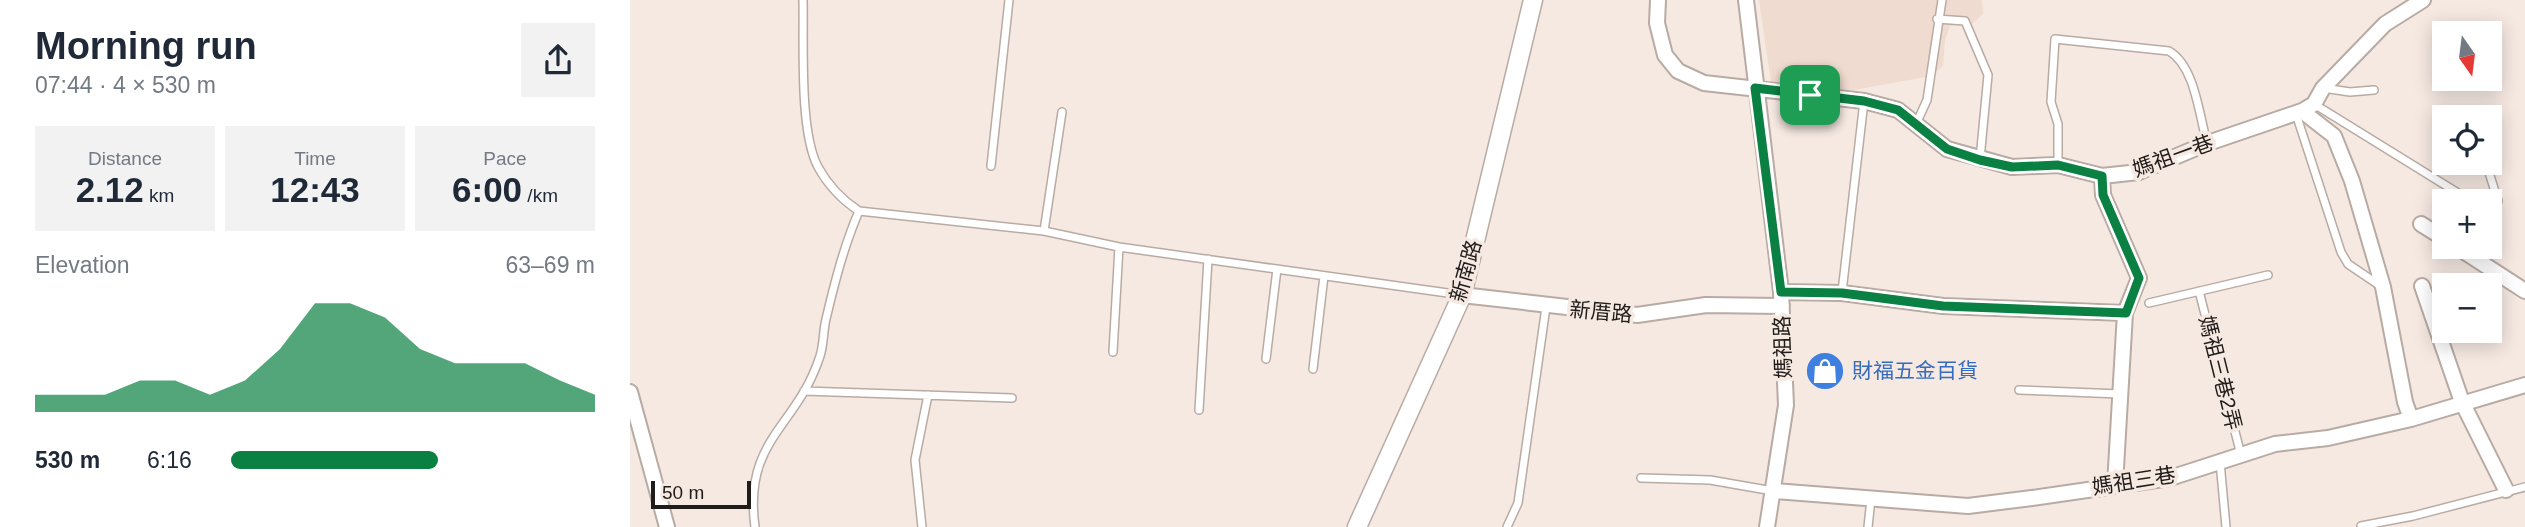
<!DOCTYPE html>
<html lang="en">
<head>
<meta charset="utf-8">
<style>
  :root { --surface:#fff; --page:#f2f2f3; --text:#1f2937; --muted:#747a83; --accent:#0b8043 }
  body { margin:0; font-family:Helvetica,"Noto Sans TC",sans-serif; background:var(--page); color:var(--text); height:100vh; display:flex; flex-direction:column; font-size:26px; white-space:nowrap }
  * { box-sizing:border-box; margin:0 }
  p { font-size:23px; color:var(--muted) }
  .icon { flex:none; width:38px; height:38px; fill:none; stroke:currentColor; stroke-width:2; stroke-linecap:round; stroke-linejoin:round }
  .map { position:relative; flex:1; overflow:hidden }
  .details { display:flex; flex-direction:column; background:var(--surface); width:630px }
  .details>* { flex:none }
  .needle { width:46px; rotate:166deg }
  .fabs { position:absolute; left:1802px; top:21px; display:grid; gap:14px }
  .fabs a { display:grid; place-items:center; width:70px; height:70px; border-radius:0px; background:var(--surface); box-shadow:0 4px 18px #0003; font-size:35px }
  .scale { position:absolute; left:21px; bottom:18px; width:100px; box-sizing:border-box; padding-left:7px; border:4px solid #201c19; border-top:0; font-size:19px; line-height:24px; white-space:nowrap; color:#201c19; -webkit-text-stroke:5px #f6e9e2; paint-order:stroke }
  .pin { position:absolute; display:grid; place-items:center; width:60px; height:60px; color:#fff; margin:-30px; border-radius:14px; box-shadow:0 4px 10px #0006 }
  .round { display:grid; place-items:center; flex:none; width:74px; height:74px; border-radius:0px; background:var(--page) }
  .headline { display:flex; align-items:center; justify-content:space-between; height:119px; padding:0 35px }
  h1 { font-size:38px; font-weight:600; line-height:52px }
  .metrics { display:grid; grid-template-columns:repeat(3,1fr); gap:10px; height:119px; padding:7px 35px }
  .metrics div { display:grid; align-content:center; border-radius:0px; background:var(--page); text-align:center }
  .metrics b { font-size:35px; font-weight:600 }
  .metrics small { font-size:19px; font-weight:400 }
  .metrics p { font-size:19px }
  .chart { height:196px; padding:14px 35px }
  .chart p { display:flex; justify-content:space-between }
  .chart svg { width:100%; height:126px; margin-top:7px; fill:var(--accent); opacity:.7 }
  ul { padding:0 35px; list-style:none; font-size:23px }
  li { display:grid; grid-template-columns:112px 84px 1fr; align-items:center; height:52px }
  li i { height:18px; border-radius:9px; background:var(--accent) }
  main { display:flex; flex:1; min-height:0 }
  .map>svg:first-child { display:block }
  .built { fill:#efdbcf }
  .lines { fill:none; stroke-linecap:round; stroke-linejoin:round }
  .service-casing { stroke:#b8aba4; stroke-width:10 }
  .minor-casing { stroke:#b8aba4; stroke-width:18 }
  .tertiary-casing { stroke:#b8aba4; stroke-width:21 }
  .service { stroke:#fff; stroke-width:7 }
  .minor { stroke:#fff; stroke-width:14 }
  .tertiary { stroke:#fff; stroke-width:18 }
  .route-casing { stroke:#fff; stroke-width:14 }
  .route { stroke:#0b8043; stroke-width:9 }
  .labels { text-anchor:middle; stroke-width:7; stroke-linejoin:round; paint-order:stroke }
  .street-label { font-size:21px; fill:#201c19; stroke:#f6e9e2 }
  .shop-label { font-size:21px; fill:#366cbe; stroke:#f6e9e2; text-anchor:start }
</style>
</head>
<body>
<main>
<section class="details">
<div class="headline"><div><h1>Morning run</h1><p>07:44 · 4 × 530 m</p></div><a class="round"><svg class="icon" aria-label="share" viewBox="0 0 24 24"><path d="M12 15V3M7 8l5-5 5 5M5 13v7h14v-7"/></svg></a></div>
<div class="metrics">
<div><p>Distance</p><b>2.12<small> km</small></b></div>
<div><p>Time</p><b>12:43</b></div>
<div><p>Pace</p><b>6:00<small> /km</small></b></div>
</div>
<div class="chart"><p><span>Elevation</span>63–69 m</p>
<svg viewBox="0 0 160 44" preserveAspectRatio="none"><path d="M0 44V38L10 38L20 38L30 33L40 33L50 38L60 33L70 22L80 6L90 6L100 11L110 22L120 27L130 27L140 27L150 33L160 38V44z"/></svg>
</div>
<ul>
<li><b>530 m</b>6:16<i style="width:57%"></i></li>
</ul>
</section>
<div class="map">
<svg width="1895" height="527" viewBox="0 0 1895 527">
  <rect width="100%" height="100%" fill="#f6e9e2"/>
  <path class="built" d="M1129,0h223l1,14 -10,9 -23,3 -5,14 -2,26 -12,10 -88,16 -70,4z"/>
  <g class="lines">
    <g class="service-casing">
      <path id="service" d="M173,0c1,43 -4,131 15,167 10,18 24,33 41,44l185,20 75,16 343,48
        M1307,19l28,2 23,54 -8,84
        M1693,88l27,4 24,-2
        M1684,104l157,97
        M1666,114l45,138 7,12 34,23
        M1286,124l11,-24 15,-100
        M1856,163l12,38 -8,7
        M1428,165v-41l-7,-22 4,-63 114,12c26,15 30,64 38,92
        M361,166l18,-166
        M414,231l18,-119
        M1569,291l42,164
        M1212,292l22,-191
        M1519,303l119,-28
        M483,352l6,-105
        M636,359l11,-90
        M683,369l11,-93
        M1389,390l101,4
        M174,391l208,7
        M569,410l9,-151
        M1590,462l6,65
        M1011,478l69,2 63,11
        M1731,526l52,-10 112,-29
        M125,527c-12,-88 42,-99 65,-171 4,-12 3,-25 6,-37 9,-38 18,-73 33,-108
        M292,527l-7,-67 13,-65
        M877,527l11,-24 28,-196
        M1238,527l3,-28"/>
    </g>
    <g class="minor-casing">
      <path id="minor" d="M1028,0l-1,23 8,32 13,16 26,12 160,18 34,9 49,39 65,18 46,-2 44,11 37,-4 69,-29 94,-32 12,-7 9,-16 62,-64 38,-24
        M1116,0l35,292 5,113 -19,122
        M1672,111l32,25 18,45 31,106 22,115 6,17
        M1472,176l1,19 36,83 -14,35 -10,172
        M1791,224l24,15
        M1827,247l68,44
        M1792,286l40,116 44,88
        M1151,292l61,1 101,13 182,7
        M832,295l175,20 69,-10 76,1
        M0,392l37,135
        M1144,491l194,15 64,-8 138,-20 105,-34 53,-6 83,-19 114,-34"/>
    </g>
    <g class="tertiary-casing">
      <path id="tertiary" d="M727,527l105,-232 71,-295"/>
    </g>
    <use href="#service" class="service"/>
    <use href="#minor" class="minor"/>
    <use href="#tertiary" class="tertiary"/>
  </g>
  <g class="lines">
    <g class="route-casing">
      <path id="route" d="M1125,88l109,13 34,9 49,39 33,11 32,7 46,-2 44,11 1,19 36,83 -13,35 -183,-7 -101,-13 -61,-1z"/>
    </g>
    <use href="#route" class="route"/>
  </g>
  <defs>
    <g id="shop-disc" transform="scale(2.0125)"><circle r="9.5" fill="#3f7fe0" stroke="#f6e9e2"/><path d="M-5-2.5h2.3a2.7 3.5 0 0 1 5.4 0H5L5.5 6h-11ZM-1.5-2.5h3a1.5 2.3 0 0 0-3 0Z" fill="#fff"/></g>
  </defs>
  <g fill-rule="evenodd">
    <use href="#shop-disc" x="1195" y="371"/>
  </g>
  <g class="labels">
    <g class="street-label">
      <text transform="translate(1543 156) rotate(-20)" y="7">媽祖一巷</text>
      <text transform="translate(836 271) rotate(-74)" y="7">新南路</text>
      <text transform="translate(971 312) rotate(5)" y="7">新厝路</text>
      <text transform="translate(1153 347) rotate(-92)" y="7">媽祖路</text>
      <text transform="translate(1590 373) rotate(76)" y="7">媽祖三巷2弄</text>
      <text transform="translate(1504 481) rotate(-9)" y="7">媽祖三巷</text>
    </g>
    <g class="shop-label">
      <text x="1222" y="378">財福五金百貨</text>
    </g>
  </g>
</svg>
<div class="fabs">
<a><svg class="needle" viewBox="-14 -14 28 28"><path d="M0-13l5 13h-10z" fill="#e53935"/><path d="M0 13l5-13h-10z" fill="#747a83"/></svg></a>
<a><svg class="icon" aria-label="locate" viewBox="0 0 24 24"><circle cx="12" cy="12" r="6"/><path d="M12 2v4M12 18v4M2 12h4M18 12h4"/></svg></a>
<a>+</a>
<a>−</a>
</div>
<div class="scale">50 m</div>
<div class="pin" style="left:1180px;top:95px;background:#1e9e55"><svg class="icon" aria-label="arrive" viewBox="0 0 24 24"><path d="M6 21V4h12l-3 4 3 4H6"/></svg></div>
</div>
</main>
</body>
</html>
